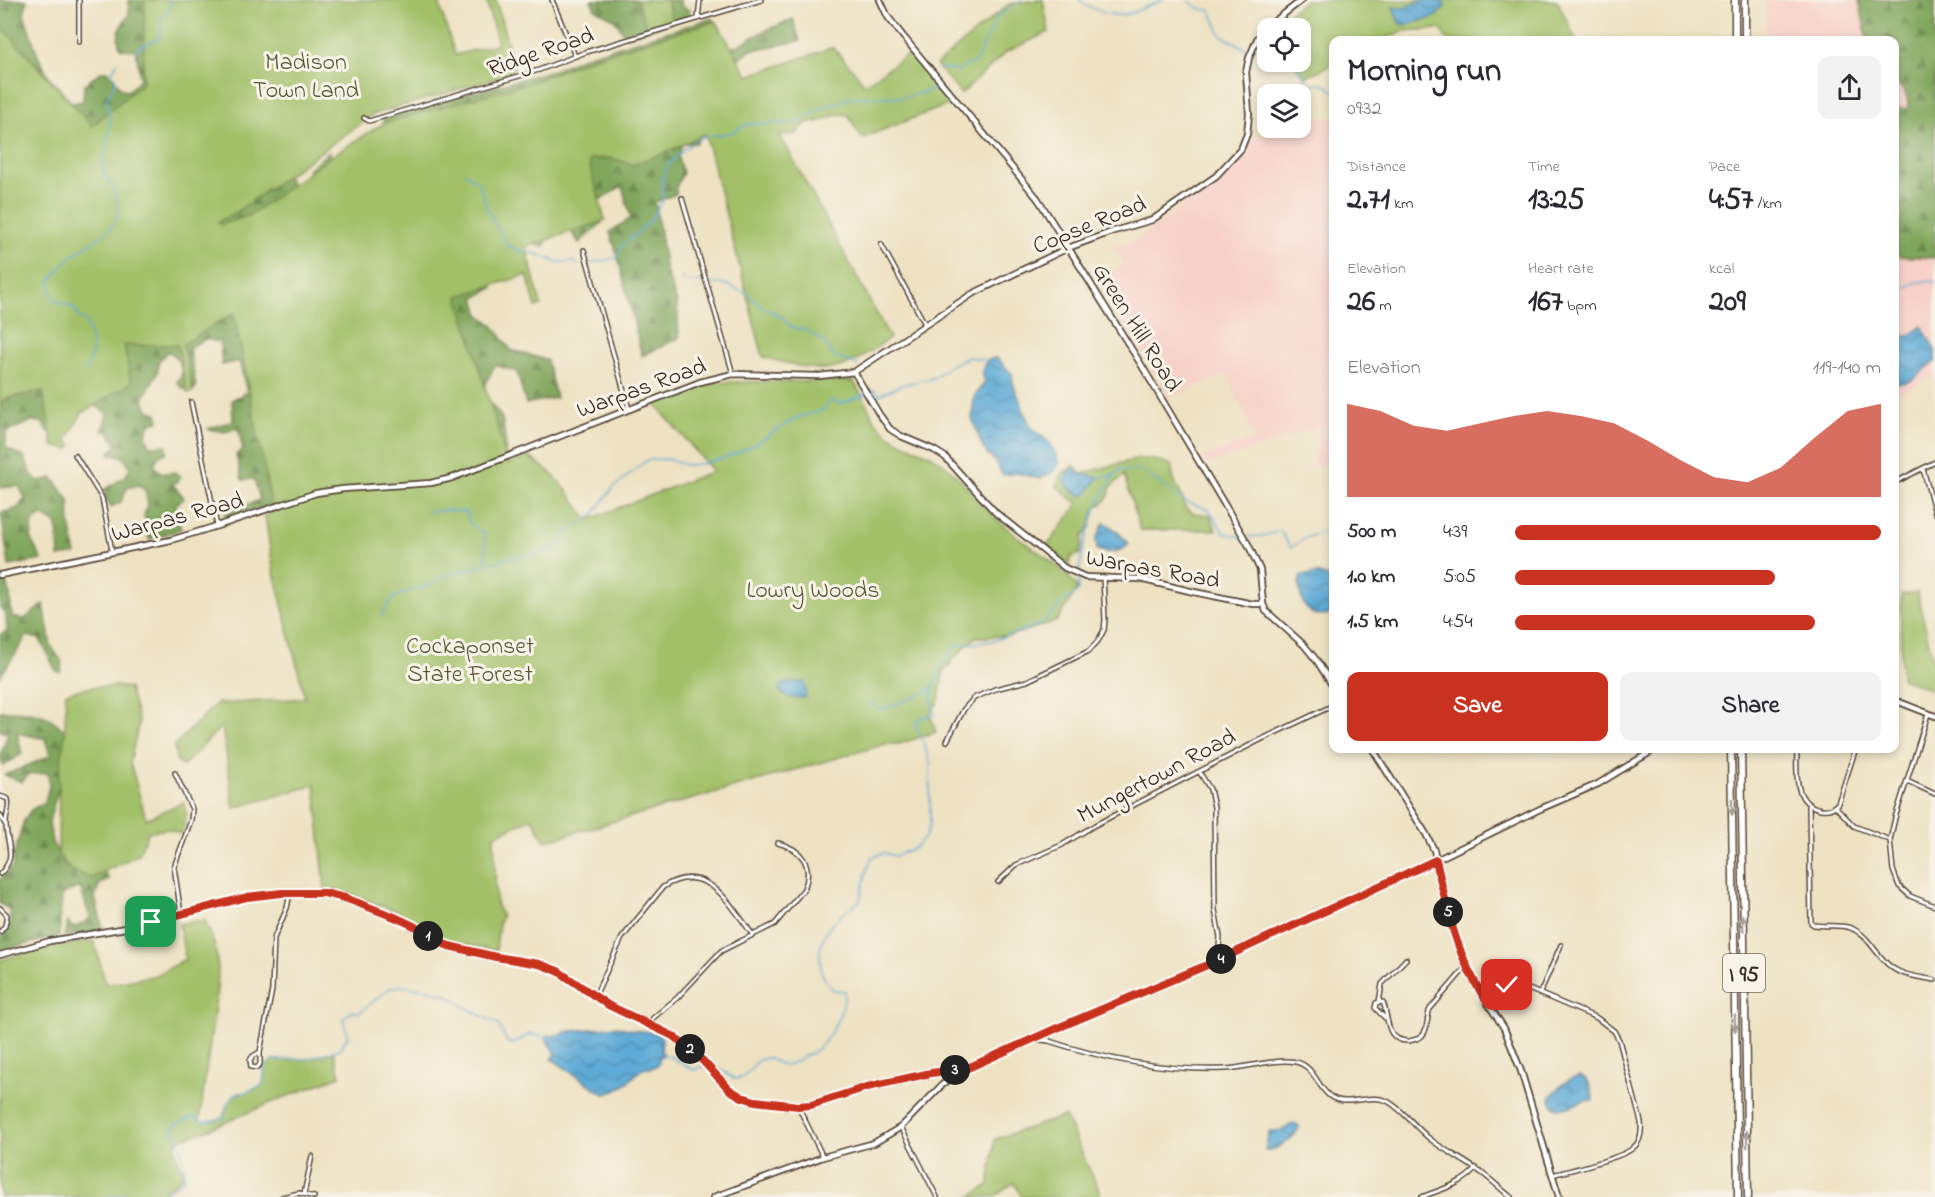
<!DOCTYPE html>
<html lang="en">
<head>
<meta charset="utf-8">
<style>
  :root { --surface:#fff; --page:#f2f2f3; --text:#2b2b33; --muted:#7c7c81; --accent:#c8321e }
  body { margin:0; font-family:"Indie Flower",sans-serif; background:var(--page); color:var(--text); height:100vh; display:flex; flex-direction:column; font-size:22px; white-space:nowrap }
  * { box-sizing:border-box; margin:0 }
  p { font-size:20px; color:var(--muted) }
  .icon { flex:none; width:33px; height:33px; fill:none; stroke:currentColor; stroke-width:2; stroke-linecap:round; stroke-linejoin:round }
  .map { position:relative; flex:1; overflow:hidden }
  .side { position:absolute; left:1329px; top:36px; width:570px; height:717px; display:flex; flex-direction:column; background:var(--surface); border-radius:12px; box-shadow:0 3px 9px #0003 }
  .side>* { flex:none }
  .buttons { position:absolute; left:1257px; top:18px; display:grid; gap:12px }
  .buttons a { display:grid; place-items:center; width:54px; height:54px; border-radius:12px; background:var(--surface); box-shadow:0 3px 9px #0003; font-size:30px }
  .pin { position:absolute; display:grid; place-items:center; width:51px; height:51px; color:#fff; margin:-26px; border-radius:12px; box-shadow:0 3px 9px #0006 }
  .km { position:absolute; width:30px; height:30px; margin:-15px; border-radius:50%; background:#222; color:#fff; font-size:16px; line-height:30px; text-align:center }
  .round { display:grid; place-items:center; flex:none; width:63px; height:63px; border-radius:12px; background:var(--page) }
  .summary { display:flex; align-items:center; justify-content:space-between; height:102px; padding:0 18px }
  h1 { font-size:33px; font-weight:700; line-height:45px }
  .metrics { display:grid; grid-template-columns:repeat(3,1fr); gap:9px; height:102px; padding:6px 18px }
  .metrics div { display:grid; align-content:center }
  .metrics b { font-size:30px; font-weight:700 }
  .metrics small { font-size:16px; font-weight:400 }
  .metrics p { font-size:16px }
  .chart { height:168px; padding:12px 18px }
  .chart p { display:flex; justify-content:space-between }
  .chart svg { width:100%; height:108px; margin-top:6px; fill:var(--accent); opacity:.7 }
  .button { display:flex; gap:12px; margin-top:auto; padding:12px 18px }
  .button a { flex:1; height:69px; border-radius:12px; background:var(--accent); color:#fff; font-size:24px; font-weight:700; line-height:69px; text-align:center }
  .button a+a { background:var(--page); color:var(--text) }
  ul { padding:0 18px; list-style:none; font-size:20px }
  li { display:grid; grid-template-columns:96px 72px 1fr; align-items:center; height:45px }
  li i { height:15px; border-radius:8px; background:var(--accent) }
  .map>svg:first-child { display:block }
  .built { fill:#f7d1c8 }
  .forest { fill:url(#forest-firs); stroke:#5e683d; stroke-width:1.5 }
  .green { fill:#a1c068; stroke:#6e7543; stroke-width:1.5 }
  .water { fill:url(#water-waves); stroke:#4c6a7a; stroke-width:1.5 }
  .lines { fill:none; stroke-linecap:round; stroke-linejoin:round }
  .stream { stroke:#5daad6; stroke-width:1.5 }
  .street-casing { stroke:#564637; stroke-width:6 }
  .secondary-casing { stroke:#564637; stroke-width:8 }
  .highway-casing { stroke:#564637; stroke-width:9 }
  .street { stroke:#fff; stroke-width:3 }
  .secondary { stroke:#fff; stroke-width:4.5 }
  .highway { stroke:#fff; stroke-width:6 }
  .oneway { fill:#a79f9a }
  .route-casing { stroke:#fff; stroke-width:12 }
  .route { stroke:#c8321e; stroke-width:8 }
  .labels { text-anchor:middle; stroke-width:6; stroke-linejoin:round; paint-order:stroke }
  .shield { fill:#f7f3e8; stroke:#73665b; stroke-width:1.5 }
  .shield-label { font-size:22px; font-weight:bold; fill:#3b2a1e }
  .street-label { font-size:24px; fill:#3b2a1e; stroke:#f7f3e8 }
  .park-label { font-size:24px; fill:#5a5734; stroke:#f7f3e8 }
</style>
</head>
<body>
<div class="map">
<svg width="1935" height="1197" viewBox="0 0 1935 1197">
  <defs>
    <pattern id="forest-firs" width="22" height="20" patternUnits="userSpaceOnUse" patternTransform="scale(1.5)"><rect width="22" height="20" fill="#80a65c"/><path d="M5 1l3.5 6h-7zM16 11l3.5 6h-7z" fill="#6a874b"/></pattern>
    <pattern id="water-waves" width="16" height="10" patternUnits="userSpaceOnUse" patternTransform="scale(1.5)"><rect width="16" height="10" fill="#5daad6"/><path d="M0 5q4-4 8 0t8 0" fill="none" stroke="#4e8bad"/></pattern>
  </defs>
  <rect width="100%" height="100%" fill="#f7f3e8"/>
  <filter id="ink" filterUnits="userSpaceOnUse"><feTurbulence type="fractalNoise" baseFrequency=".0167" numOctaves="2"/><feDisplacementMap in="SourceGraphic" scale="12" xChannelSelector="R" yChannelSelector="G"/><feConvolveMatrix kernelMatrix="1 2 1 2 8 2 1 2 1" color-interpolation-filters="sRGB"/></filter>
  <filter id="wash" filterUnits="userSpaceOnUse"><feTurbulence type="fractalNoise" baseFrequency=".008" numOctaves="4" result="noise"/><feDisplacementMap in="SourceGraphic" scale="24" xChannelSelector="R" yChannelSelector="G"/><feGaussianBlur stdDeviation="1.35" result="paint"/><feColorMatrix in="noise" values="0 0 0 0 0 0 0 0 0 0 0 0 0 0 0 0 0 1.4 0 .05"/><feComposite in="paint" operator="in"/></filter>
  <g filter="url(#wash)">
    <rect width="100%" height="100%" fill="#eee2c3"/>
    <path class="built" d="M1766,0h169v375l-40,21 -1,-356h-129z
      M1324,117l10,1 -1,342 -22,7 5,-14 4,-26 -112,38 -5,-9 52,-17 -28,-65 -58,23 -73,-119 29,-13 -13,-21 13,-1 14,-5 78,-59 27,-24 5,-15 40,-12h11l1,-4z"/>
    <path class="forest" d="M0,0h27l-3,14 14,42 11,21 23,26 11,-2 1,-16 18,-14h5l14,17 7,3 12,-12 -4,-29 -15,-1c-6,-12 -1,-24 8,-34v-15h42l110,169 25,33 13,-12 -11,-21 21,-17 17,35 38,-57 -1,-12 173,-49 30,-13 127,-38 5,19 11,11 8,-2 27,-15 29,-12 7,22 -49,9 -46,30 2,46 -11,17h-14l-4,15 5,15 -7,14v7l-21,8 11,68 11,33 2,35 -37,18 -24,-99 -8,-25 21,-14 -9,-32 -26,16 6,21 -23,20 -9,-13 -22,5 -3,11 -29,-3 -31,30 8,15 -18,10 5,17 12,9 19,26 36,10 9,38 -30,6 -9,-32 -22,-7 -13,26 20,27 4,26 -1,10 -56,22 -122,12 -101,30 -2,-5 36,-13 -6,-21 -12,1 -6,-25 7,-5 -5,-22 -13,4 -18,-3 26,-8 -1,-21 15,-8 -8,-31 -17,4 -2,-23 -14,-3 -17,8 7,39 -1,3h-12l-6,-7 5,-7 -2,-12 -8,-10 -5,-1 -9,10v9l-15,28 6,12 8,2 2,8 -9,2 -4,12 4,11 16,-1 1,7 -9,5 -4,7c6,11 11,10 22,8l5,5 -8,8 10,11 1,3 -8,5v10l5,15 -32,11 -5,-25 4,-10 -3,-15 -7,-5 -11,3 -6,14 -10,5 -6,-9 -1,-8 21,-13 6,-10 -9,-11 -12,-1v-3l7,-7 -8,-13 -7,-1 5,-17 -9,-7 -14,-5 -26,35 -12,-7 -4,-8 -10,-1 -26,11v16l18,9 8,18 6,6 15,-3 16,22 1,24 6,30 -17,3 -2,-33 -15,-9 -9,7 -2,18 11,20 -33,6 -8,-53 17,-5 7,-10 -6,-12 -19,2z
      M591,0h89l2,7 8,3 -2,7 -62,20 -12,-18 -19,-10z
      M1859,0h76v258l-40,-2v-148l12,1c3,-13 -3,-19 -12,-28l-1,-41h-27z
      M4,577l6,18 2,22 12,2 20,-15 7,42 11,16 -1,10 -5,-1 -16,-32 -13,-3 -27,41v-42l7,-4 -1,-17 -6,-6 1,-30z
      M0,711c32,0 50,-1 71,27l-6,28 -16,55 3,21 14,25 20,3 16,-2 7,11 -10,6 -4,12 8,33 -39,6 4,-14 5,6 14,-7 3,-4 -10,-30 -18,7 -3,42 -59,15v-14c9,-9 12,-15 9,-28l-9,-5v-25l13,-13 1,-11 10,-35 7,-10 14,-8 4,-16 -1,-13 -19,1 -7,8 -17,-7 45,-19 -4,-17 -29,-6 5,21 -19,12 -3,-9 8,-24 -8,-2z"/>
    <path class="green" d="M145,0h304l-10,3 16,52 43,-11 -12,-44h10l19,73 -141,41 -138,98 -18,10 3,3 29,-10 86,-62 48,-30 145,-40 63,-25 124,-37 32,55 85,-29 32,37 45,-31 43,50 -91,35 -14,-23c-11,-2 -18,2 -28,6 -4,2 -9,0 -14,2 -4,2 -6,7 -9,11l-17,1 110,203c-55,40 -62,36 -127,19l-58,-223 -40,19 -34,12 -1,-2 -20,-5 -20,1v8l15,53 -79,27 15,59 -5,1 -9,-32 -69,21 50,168 20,-8c29,19 41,36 60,64l125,-49 -58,-67 60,-22 138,-1c12,16 18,40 35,53 15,13 36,15 52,27 23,17 40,43 61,62 23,22 59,39 77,65l-21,33 -48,15 -33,1 -23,22 -4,7 -5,4 -5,30 -9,14 6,18 -37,12h-13l-341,97 -13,-23 -38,18 2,68 6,12 -3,7 -3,28 -53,-12 -20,-10 -25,-17 -60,-23h-13l-10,-104 -81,23 -12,-82 -39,40 -6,-4 -3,-16 44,-44 1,2 86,-6 -32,-130 -8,-52 8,-3 -39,-200 -51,31 10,48 -6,1 -9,-48h-54l7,38 -49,30 -15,27 5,6 -3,3 -16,-3 -10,-55 -36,7 -7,5v-378l92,101 51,-43z
      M637,0h30l5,22 -25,6z
      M1037,0h6l6,32 -43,20 -45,42 -25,-29 73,-61z
      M1305,0h252l19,40h-129l-6,-11 -38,2 -20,9h-49l-1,24 -28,13 -13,-15h8v-34h-28z
      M1137,459h14l21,6c-1,20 11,25 13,43l7,5 18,2 6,15h-76l-16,-55 -14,13c0,12 -6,13 -15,21l-5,19 -7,8 -3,18 -9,3 -2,7 -22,-18 31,-42 -22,-19 6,-12 12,-8 6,9z
      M1917,592l18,77 -1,22 -33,-13v-83z
      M116,686l13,2 10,35 -9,39 16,57 38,-17c4,12 1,21 -3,32l-13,-5 -20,3 -9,22 -47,24 -21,-8 -13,-16 1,-76 6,-45 1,-40 19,-5z
      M205,920c20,42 12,66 7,109 -4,30 -9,61 -12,91l4,2 19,-4 4,-13 8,-11 12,-2 16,-7 2,-19 9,-6 33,-1 27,-7 6,24 -60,23 -75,32 -27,9c-8,14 5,21 5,36l-21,17 -1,4h-161v-237l42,-12 52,-7 12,44 51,-10 28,-16 -6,-35z
      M1065,1116l37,81h-80l-8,-14 -20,14h-24l19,-12 6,-46z"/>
    <path class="water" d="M1424,0h13l7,3 1,4 -10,10 -29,8 -7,-2 -6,-16 10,1z
      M1922,326l13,24v12c-16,9 -18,23 -40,21v-46l17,-3z
      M994,358h3l15,16 2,12 16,40 20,17 10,20 -6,8 -14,8 -22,-6 -15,2 -3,-4 -4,-9 -8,-7 -6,-9 -10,-28 2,-21 11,-15 -3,-9 4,-12z
      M1073,468l8,6 18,3 -14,19c-12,-1 -22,-10 -19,-22z
      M1104,523c8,2 19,14 24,21l-2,3c-8,5 -21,7 -29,2l-1,-9z
      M1319,574l14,5v35c-6,0 -13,2 -19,0 -13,-4 -17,-29 -13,-39z
      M788,682h17l1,15c-10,3 -19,2 -27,-6l2,-5z
      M618,1026c17,7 26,3 41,8l3,5 -1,13 2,1 -1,3h-2l-2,9 -7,3h-8c-14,12 -20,23 -39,26l-52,-35 4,-5 -9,-13 1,-6c9,3 14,-3 23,-4 16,-1 31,-3 47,-5z
      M1580,1076c10,2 13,16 13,25 -13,-4 -26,13 -40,5l-3,-7c8,-13 16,-19 30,-23z
      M1294,1123l5,3c-2,11 -23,26 -34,24l4,-18 14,-2z"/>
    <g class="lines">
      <path class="stream" d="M1079,0c16,12 39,20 58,11 9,-4 17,-8 27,-11
        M1188,0l10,8 13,3 10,24 27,15
        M136,50l4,-4 18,-7 3,-8v-13l8,-7 2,-10
        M1255,50l7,-3 3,-9 3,-1
        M1294,62l16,23 13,-2 11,9
        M938,68l16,2 4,2 9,-7 8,-2 23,-47 24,-16
        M465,173l14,10 8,26 20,36 13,6 18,3 18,8h18l4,3
        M591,263l26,-5 3,-10 30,-27 13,-21 -1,-20 6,-15 16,-16 17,-12 29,-4 18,-9 48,-1 25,-14 32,-12h52l28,-7 -2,-14
        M681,278l2,3h14l7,3h21l24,11 9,9 26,15 6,7 7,3h8l20,14 10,15 17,4 6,4
        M1894,295c14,-10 24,-16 41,-13
        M86,372l7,-23 -3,-16 -4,-11 -6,-4 -7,-11 -17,-6 -5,-8 -1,-12c7,-8 13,-17 21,-24 16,-14 47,-24 47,-47 0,-8 -3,-20 -7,-27 -5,-6 -9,-10 -8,-20 2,-26 13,-34 3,-62l10,-20 -4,-10 5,-8
        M1097,478l16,-3
        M427,512l15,-2 24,2 4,12 15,10 1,28
        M1247,537l14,-1 19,-5 11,17 14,-10 29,-10
        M381,616l12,-18 15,-7 21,-5 12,-9 63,-18 37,-6 19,-8 3,-10 31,-21 19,-26 34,-28 19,-1 20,6 15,-1 23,-6 24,-10 50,-31 26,-7 2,-5 5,-5 10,4 34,-14 4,5 22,-10 32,-7 16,-12 20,-9 18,4
        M871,704l7,5h7l42,-17 7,-7
        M662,1054l9,3 22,13 11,-4
        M708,1064l2,-1 25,16c4,-1 8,-1 10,-4 9,-7 8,-17 25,-17 13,11 22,7 34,-2 4,-2 9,-3 12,-6 15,-12 29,-41 29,-59l-12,-1c-12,-14 -12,-16 -13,-34 -1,-26 20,-41 40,-55l6,-28 6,-16 12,-4 11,3 20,-8 11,-12 4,-12v-62l-8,-24 -6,-12c2,-11 9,-9 19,-11 -9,-27 5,-48 21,-70l37,-4 50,-18 17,-19 19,-13c-3,-34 17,-95 40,-121l23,1 42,30 25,9 15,23 18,4
        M110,1197c8,-4 14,-1 23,-1 23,1 35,-2 51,-18 0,-16 -1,-35 -11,-47l2,-6 19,-8 10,5 20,-4 3,-13 8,-11 13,-2 15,-7 2,-19 9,-6 33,-1 33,-10 8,-13 -5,-17 9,-8 7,2 31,-25 9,-2 27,3 20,5 24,16 28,14 9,18 6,2 17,-10 19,4"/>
    </g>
  </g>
  <g filter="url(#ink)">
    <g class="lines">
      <g class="street-casing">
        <path id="street" d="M552,0l23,56
          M698,18l2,-18
          M79,42v-42
          M364,118l5,3 170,-51 47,-18 175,-52
          M682,198l51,176
          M881,244l44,80
          M584,250l45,159
          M191,402l26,124
          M75,455l27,43 10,53
          M1923,469l12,44
          M1894,483l41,-21
          M1928,714l-33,104 -5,22 3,30 6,16 11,10 25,10
          M947,741l17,-32 10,-11 21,-9 32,-8 62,-30 9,-10 6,-11 1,-10 -2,-43
          M1797,748c0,23 -5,56 24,61 7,1 12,0 17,-6l18,-55
          M175,773l17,36 -1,11 -17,47 7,47
          M1200,773l10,16 4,18 1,103 5,27 -1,10 -6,15
          M1907,781l28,13
          M0,796l8,3c2,9 -2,15 -2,24 0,22 12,33 -6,51
          M1809,806l2,117 3,2c12,2 25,-1 37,3 18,7 25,28 40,39 12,9 29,10 44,13
          M1836,807l18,19 36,14
          M0,815l5,9
          M998,882l18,-17 46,-20 33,-20 165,-85 74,-35
          M0,908l7,7 -2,11 -5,6
          M1540,993l21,-48
          M595,996l27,-58 41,-51c44,-28 67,18 90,48
          M1484,997l23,-12 17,2 73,31 17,13 5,9 22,82c1,10 0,20 -8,26 -9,9 -65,23 -81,27
          M1379,1002l3,-18 24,-25
          M1385,1018l-10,-10 1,-5 7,-1c6,13 1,40 26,39 4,-1 10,-2 13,-5 7,-7 4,-19 8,-27l36,-42
          M650,1024l3,-6 24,-20 44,-47 54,-27 29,-35c10,-25 -3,-40 -26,-46
          M1045,1033l4,8c55,18 117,30 175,28 22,-1 52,-11 72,-7 19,4 21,26 35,35 17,11 40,-5 58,5 15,9 27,26 41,37 14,11 30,19 46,30 13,8 23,19 35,28
          M1033,1039l16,2
          M260,1052v12l-3,4 -6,-1 -1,-7 3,-4 7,-4 12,-62 2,-52 13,-30 3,-15
          M798,1106l25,51
          M901,1127l36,70
          M304,1194l8,-38
          M282,1197l17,-4 15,4
          M1422,1197c17,-7 42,-13 54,-29"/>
      </g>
      <g class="secondary-casing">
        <path id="secondary" d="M880,0l8,17 14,18 136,164 104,167 106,178 12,26 3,34 3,7 38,34 13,16 17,27
          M854,372l118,-78 96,-46 46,-17 38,-11 64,-44 25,-27 6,-15 2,-20 -3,-42 3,-14 8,-19 10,-12 35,-27
          M0,575l171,-35 46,-14 99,-33 27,-4 88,-6 21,-5 248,-96 33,-8 86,2 35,-4 25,42 11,15 11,7 33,14 11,7 51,56 69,55 20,9 55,2 54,13 59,12h10
          M1894,700l41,16
          M1372,748l54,86 8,16 13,59 13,44 14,30 30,45 17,43 38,126
          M0,955l50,-14 87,-15 110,-29 34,-4 50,1 66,24 37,22 15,7 47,10 43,7 19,7 44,30 71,35 29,24 28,30 18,9 42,7 21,-1 56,-18 71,-15 23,-1
          M714,1197l109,-40 51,-14 27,-16 41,-42 19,-14 94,-42 157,-66 224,-103 104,-51 58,-25 59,-36"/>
      </g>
      <g class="highway-casing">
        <path id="highway" d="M1735,40v-40
          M1745,40v-40
          M1731,748l7,449
          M1741,748l7,449"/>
      </g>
      <use href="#street" class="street"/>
      <use href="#secondary" class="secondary"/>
      <use href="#highway" class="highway"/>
    </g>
    <defs><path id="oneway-solid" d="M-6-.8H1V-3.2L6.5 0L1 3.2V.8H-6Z" transform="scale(1.5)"/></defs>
    <g class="oneway">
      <use href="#oneway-solid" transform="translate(1732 807) rotate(89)"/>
      <use href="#oneway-solid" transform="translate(1743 923) rotate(-91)"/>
      <use href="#oneway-solid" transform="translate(1735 1023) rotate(89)"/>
      <use href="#oneway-solid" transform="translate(1747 1139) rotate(-91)"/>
    </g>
  </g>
  <g class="lines" filter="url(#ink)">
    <g class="route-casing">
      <path id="route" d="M151,922l96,-25 34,-4h43l21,5 52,20 17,8 20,14 15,6 47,11 43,7 19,7 50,34 65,31 29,24 28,30 12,7 13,4 43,5 13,-1 56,-18 64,-14 22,-3 8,1 94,-42 157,-66 224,-103c11,48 20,96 48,137l23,-12"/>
    </g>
    <use href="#route" class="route"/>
  </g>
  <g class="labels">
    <rect class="shield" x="1723" y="954" width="42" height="38" rx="4.5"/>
    <g class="shield-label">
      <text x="1744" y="981">I 95</text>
    </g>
    <g class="street-label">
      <text transform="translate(540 51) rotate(-19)" y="8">Ridge Road</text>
      <text transform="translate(1089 224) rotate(-22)" y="8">Copse Road</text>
      <text transform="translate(1138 327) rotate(58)" y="8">Green Hill Road</text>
      <text transform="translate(641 387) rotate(-20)" y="8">Warpas Road</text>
      <text transform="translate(177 516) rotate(-15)" y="8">Warpas Road</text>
      <text transform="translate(1153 568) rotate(10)" y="8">Warpas Road</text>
      <text transform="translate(1156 775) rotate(-28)" y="8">Mungertown Road</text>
    </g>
    <g class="park-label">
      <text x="306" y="69">Madison<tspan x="306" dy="28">Town Land</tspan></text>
      <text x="813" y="597">Lowry Woods</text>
      <text x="470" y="653">Cockaponset<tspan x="470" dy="28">State Forest</tspan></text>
    </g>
  </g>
</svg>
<div class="buttons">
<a><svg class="icon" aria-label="locate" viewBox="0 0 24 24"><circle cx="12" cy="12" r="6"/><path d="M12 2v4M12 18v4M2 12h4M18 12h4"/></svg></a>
<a><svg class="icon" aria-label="layers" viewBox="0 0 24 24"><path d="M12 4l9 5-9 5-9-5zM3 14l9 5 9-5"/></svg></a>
</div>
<div class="pin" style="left:151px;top:922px;background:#1e9e55"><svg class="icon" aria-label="arrive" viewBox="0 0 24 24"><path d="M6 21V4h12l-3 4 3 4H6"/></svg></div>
<div class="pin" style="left:1507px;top:985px;background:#d93025"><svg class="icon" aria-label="check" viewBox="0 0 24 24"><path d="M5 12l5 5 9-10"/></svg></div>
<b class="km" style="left:428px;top:936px">1</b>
<b class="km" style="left:690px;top:1049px">2</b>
<b class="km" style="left:955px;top:1070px">3</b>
<b class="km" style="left:1221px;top:959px">4</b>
<b class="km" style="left:1448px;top:912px">5</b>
<section class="side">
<div class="summary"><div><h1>Morning run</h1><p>09:32</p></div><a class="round"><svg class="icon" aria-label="share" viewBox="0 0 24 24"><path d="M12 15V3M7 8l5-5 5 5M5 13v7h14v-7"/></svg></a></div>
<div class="metrics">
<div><p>Distance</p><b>2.71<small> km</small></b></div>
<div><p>Time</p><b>13:25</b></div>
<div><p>Pace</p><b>4:57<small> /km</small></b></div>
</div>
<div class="metrics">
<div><p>Elevation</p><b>26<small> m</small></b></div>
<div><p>Heart rate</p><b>167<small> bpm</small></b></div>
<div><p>kcal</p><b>209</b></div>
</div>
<div class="chart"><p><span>Elevation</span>119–140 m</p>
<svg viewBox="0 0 160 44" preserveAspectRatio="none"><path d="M0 44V6L10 9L20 15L30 17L40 14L50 11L60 9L70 11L80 14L90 21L100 29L110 36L120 38L130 32L140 20L150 9L160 6V44z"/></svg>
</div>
<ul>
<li><b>500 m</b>4:39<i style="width:100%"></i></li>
<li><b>1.0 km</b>5:05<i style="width:71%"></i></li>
<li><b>1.5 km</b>4:54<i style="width:82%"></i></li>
</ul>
<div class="button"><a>Save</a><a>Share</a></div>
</section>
</div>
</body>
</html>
